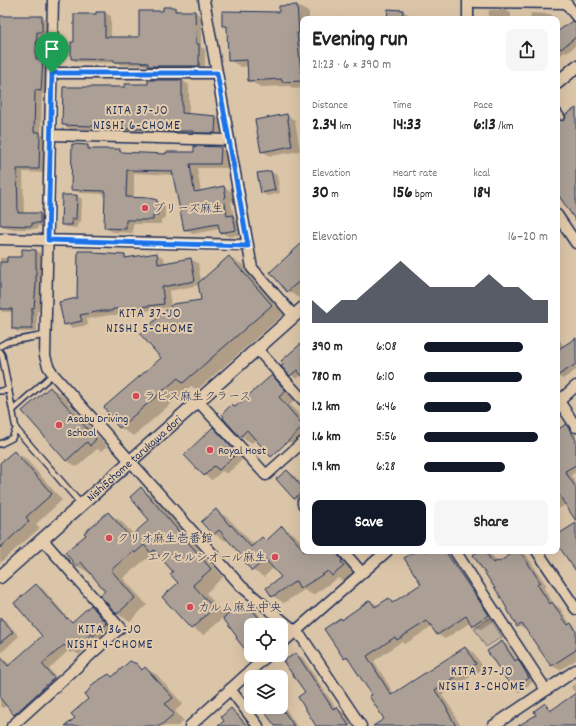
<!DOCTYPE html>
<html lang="en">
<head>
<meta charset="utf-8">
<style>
  :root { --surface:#fff; --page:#f6f6f6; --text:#222; --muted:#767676; --accent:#111827 }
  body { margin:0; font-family:Dekko,"Klee One",sans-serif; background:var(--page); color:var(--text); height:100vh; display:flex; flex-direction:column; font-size:15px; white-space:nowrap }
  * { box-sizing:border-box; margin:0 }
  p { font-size:13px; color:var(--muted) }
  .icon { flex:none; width:22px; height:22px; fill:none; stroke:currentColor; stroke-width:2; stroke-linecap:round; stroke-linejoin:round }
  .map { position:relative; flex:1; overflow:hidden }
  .details { position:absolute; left:300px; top:16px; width:260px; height:538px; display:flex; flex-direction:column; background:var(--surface); border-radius:8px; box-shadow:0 4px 16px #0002 }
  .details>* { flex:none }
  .tools { position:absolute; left:244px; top:618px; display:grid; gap:8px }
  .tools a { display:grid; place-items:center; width:44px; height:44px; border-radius:8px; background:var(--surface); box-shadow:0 4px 16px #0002; font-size:20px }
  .pin { position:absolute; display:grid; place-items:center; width:34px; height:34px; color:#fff; margin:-41px -17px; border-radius:50% 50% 50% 0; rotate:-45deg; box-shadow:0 0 4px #0007 }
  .pin .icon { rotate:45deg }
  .round { display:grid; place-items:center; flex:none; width:42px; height:42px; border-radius:8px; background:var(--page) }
  .head { display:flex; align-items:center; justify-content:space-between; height:68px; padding:0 12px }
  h1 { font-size:22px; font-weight:700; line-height:30px }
  .figures { display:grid; grid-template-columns:repeat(3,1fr); gap:6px; height:68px; padding:4px 12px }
  .figures div { display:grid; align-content:center }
  .figures b { font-size:17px; font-weight:700 }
  .figures small { font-size:11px; font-weight:400 }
  .figures p { font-size:11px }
  .chart { height:112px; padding:8px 12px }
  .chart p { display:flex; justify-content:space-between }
  .chart svg { width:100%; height:72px; margin-top:4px; fill:var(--accent); opacity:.7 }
  .cta { display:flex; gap:8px; margin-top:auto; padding:8px 12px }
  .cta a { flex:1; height:46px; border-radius:8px; background:var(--accent); color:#fff; font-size:16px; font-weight:700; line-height:46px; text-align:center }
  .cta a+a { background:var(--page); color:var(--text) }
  ul { padding:0 12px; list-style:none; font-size:13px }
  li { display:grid; grid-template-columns:64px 48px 1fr; align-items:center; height:30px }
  li i { height:10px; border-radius:5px; background:var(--accent) }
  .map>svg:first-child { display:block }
  .green { fill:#bfaf9d; stroke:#6d6f7e }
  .shadow { fill:#0003 }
  .building { fill:#aca096; stroke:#1b2f5e }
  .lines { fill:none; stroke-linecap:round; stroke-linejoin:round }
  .service-casing { stroke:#1b2f5e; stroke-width:8 }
  .minor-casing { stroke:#1b2f5e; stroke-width:13 }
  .tertiary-casing { stroke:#1b2f5e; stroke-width:15 }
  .service { stroke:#e3cbab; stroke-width:5 }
  .minor { stroke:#e3cbab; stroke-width:10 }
  .tertiary { stroke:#e3cbab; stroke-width:12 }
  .route-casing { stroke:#fff; stroke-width:8 }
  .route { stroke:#1a73e8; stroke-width:5 }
  .poi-dot { fill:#d1495b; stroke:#e3cbab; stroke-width:1.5 }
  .labels { text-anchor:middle; stroke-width:4; stroke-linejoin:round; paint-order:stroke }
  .poi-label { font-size:12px; fill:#1b2f5e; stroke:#e3cbab; text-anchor:start }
  .street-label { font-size:12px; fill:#1b2f5e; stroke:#e3cbab }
  .neighbourhood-label { font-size:13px; letter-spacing:1px; fill:#1b2f5e; stroke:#e3cbab }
</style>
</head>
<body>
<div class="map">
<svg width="576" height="726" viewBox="0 0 576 726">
  <rect width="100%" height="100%" fill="#dbc5a8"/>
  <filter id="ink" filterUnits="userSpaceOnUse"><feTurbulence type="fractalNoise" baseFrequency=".025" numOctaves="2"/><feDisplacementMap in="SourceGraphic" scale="8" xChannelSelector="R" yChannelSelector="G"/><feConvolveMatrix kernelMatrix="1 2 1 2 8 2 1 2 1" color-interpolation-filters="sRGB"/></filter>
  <g filter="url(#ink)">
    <path class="green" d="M490,618l12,19 -16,10 -12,-19z"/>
    <path class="shadow" d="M297,6l12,6v7h-6v69l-8,1 -6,-3 -28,1 -12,-6 -1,-15 -7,1 -12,-7 -1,-32 -5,-3 57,-12v-6z
      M174,8l6,4h15l6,4v31l4,2v20h-50l-6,-4h-28l-3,-2 -41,-1 -5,-3 3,-16 22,-28v-2h8l6,3v22h29l24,-26z
      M489,10h16l6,3v5l19,1 1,-6 19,1 6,4v1h-68z
      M403,11l11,7v1h-26z
      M0,17h42l7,4v14h-6v26l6,3 -2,30h-5l-1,40 5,3v36l-23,-1 1,42h16l7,4v8h-9v3h-30l-8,-4z
      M335,17h13l3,2h-16z
      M576,23v22l-8,7 -2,-1 -9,7v-25z
      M149,80h33l7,5v30l26,2 7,4v16l-46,-3 -3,-2 -43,1 -4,-3 -56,-1 -7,-4 63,-37 23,-3z
      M286,115l9,5 5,31 -30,5 -8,-5z
      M87,146l7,4h26l6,3 40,2 29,-2 25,-5 8,5v15h-31l4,24 23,-5 8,5 2,9 -3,1 3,15 7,4 2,13 -14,3 -8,-5 -1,-3 -27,5 -8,-4 -11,-55 -40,-2v25l23,3 8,5v13h-4v5h-28v9l-20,-1 -8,-4 1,-34 -26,-1 -8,-4z
      M271,172l6,3 3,18 -12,3 -6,-3z
      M77,196l5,3 -1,23h-3l-1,6 -10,-1 -5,-3z
      M303,244v56l-15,-9z
      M23,250l13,1 6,3 -3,57h-2v21h-19l-5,-3v-17h-10l-3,-2v-52h22z
      M94,252l3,3 28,1 4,2 28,-4 7,4 1,6 25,-5 8,4 3,18 28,-24 14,8 42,48 -88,77 -6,-4 -57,50 -14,-8 -11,-14 53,-56 41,-57 -4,-16 -30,6 2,16 -40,6h-11v2h-10l-23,4 1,6 -16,3 -7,-4 13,-25z
      M557,335l7,12 12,-8v31l-13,9 -6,-3z
      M303,343v33l-1,-2 -5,5 -6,-4 -8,-9z
      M272,376l11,7 14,15 -7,7 13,14v26l-4,3 -12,-7 -31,-2 -4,4 -12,-7 -4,-28z
      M50,388l11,6 46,52 -6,5 -4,-2 -20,18 -11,-7z
      M566,425l6,4 4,5v38l-5,3 5,8v36l-10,-15 -9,6v-82l3,-1 2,1z
      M213,428l9,5 22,25 -17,16 -5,-3 -10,9 -8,-5z
      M14,452l11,6 37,42 -26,24 4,4 -40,35v-99z
      M287,471l6,3 10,12v13l-3,3 -6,-3z
      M141,489l12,7 70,81 -17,16 21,24 14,-11 2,1 3,-2 12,8 3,5 9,7h-19v28l-27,-36 -20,18 -13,-7 -11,-45 -5,-11 -13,-14 -7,-4 -7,6 -2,-1 -23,19 24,27 -17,16 -13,-7 -10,-23 -16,-19 -1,1 -13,-7 -11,-14 22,-17 20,-22 13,8 13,14 17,-15z
      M216,511l11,6 27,28 8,-7 5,3 15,-14 12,7 9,10v7h33l19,22 -11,9 -6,-4 -25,17 -9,-5 -20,13 -11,-7 10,-19 -9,-10 -10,10 -12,-7 -10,-16 -14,-15 -2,2 -12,-7 -11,-12z
      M417,551h33l46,68 -15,10 -8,-4 -2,-3 -26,17 -8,-5 -5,-7 -27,17 -4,-2 -27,19 20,33 72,-46 7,4 11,16 -42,27 13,19 -1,1 7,11h-76v-7l-12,-24 -21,-33 -7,-4 -19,-29 14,-9h2l28,-19 8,4 11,-5 5,3 28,-19z
      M472,551h17l8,11 2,1 18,-12 9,4 21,31 -3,2 10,16 6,4 11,17 5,2v33l-16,10 -8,-4 -25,-36 -9,-4 -17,-30z
      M36,585l7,4 27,31 3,2 18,-16 7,4 16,18 -14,11 -2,-1 -19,17 -9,-6 -21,20 12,13 -39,36 -7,-4 -8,-9 -4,3 -3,-2v-52l10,11 33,-29z
      M0,618l6,3 13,15 -19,18z
      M502,642l5,3 11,16 6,3 10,17 -15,11 -6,-3z
      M296,654l7,4 33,50 8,4 9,14h-36z
      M136,665l8,5 1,-2 12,7 26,29 -8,7 9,10 -6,5h-111l9,-8 13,-19 1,-10 12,-11 7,-3 4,2z
      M576,683v43h-56l17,-11 8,-11 8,6 23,-16 -5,-7z
      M281,704l2,1 14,21h-20l-16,-19h20z
      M231,710l6,3 12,13h-29l5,-5z"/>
    <path class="building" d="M297,5l2,28h-2l5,48 -20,1v-3l-34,2 -1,-21 -19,1 -1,-35h-5v-15l57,1v-6z
      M163,7h12v4h20l1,33h3v22h-51v-3l-10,-1h-24v-2l-43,-1v-17h3v-28h22v-2h9v25h34v-26h24z
      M388,9l15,1 -1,9h-15z
      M0,16h42v16h-5l-1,27 7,1 -2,31 -6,-1 -1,42h6l-1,37h-22l1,44h22v10h-8v3l-31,-1 -1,-2z
      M572,21l4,1v15l-15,12 -4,-5v-12z
      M148,80h34v33l34,3 -1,17h-21v-2h-27v-2h-45v-2l-60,-2 1,-38h62v-3h23z
      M576,108v113l-19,-28v-72l2,-2 5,1 2,-2 -1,-3z
      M287,114l5,32 -31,6 -6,-32z
      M72,144l16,1v4h32v3l46,2v-2h28v-6l27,1 -1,17h-30l4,27 1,1 29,-6 2,11 -2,1 3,18 6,-1 3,15 -16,3 -2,-9 -34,6 -12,-59 -45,-1 -1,27 23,1 8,2 1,15h-5v5h-27v9l-22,-1 1,-37 -34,-1z
      M271,171l4,19 -14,3 -4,-20z
      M62,195h15l-1,24h-4v6h-11z
      M303,242v36l-16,14 -17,-20z
      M22,249l14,1v34l-2,24h-2v21h-20v-20h-12v-47h7v-5h15z
      M78,251h16v2l31,2v3l32,-5 1,11 33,-6 4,23 -33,6 2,17 -41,5h-10l-1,2h-10l-22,4 2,6 -18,4 -5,-23 18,-4z
      M229,256l43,49 -89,78 -5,-5 -59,50 -12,-14 1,-1 -4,-6 57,-49 -21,-24 33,-30 28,-4 -3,-17z
      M576,338v26l-19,12v-26z
      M303,342v35l-6,-7 -7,6 -9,-10 3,-2 -3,-3z
      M272,375l14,16 -7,6 24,28v2l-32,30 -24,-27 -7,7 -17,-19 1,-1 -2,-3 10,-10 3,3z
      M50,387l46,52 -6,7 -3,-4 -21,19 -44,-50z
      M566,424l10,16v25l-11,6 11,17v33l-19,-29v-62z
      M213,427l24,26 -18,17 -5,-4 -10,10 -20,-21z
      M14,451l38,43 -26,23 3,4 -29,27v-85z
      M287,470l16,18v3l-9,8 -18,-20z
      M141,487l70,82 -18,16 21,23 -23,21 -29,-32 16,-14 -8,-9 3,-2 -19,-22 -3,3 -7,-8 -9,8 -2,-2 -22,19 24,28 -18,16 -16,-17 -1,-2 5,-4 -24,-29 -5,4 -11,-14 21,-17 -2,-2 24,-21 22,25 19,-17 -19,-23z
      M216,509l14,17 1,-1 20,22 11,-10 4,4 16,-15 21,23v2h32l7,9 -1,2 3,4 -12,10 -4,-5 -28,18 -4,-8 -24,16 -6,-9 15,-11 -16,-18 -13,12 -13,-15 1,-2 -21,-24 -6,5 -12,-13z
      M576,523v48l-19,-27v-9z
      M416,551h29l44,64 -17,11 -6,-10 -29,19 -10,-14 -30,19 -2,-3 -28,19 24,39 74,-48 11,17 -41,26 13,20h-1l9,16h-83l11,-7 -15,-23 3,-1 -25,-38 -3,2 -20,-30 16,-11 1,2 29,-20 5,7 14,-9 3,5 29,-19 -17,-26z
      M479,551h6l8,12 5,-2 1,1 17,-11h4l20,31 -3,2 13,20 2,-2 16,23 3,-2 5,8v19l-25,16 -27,-39 -3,-3 -4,3 -17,-31 -27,-41z
      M36,584l31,35 1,-1 4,4 19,-17 16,19 -14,12 -2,-2 -20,18 -7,-7 -22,19 12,14 -40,37 -14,-17v-41l8,9 34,-30 -28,-33z
      M246,604l5,6 1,-1 12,16h-13v32l-15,-19 1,-1 -14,-19 18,-13 1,2z
      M0,618l13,14 -13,11z
      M502,641l13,20 3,-2 11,19 -16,11 -26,-38z
      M296,653l37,56 4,-2 12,19h-33l-18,-29 7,-5 -22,-31z
      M130,661l7,3 5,6 3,-3 28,31 -8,6 9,10 -14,12h-95l10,-8 -4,-4 17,-15 -3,-4 9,-12 15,-9 3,3z
      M576,693v33h-58l18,-11 -2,-4 11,-8 5,8z
      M261,707h20l13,19h-19z
      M231,708l16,18h-29l6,-5 -3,-4z"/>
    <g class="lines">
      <g class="service-casing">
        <path id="service" d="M557,110l5,7
          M0,346l7,-4 39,-7
          M0,352l2,3 14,74 -4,9 -12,6
          M0,391l9,-1
          M13,410l40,-36
          M16,429l65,75"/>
      </g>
      <g class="minor-casing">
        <path id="minor" d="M53,0l-8,356 3,10 5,8 188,212 54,45 8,8 58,87
          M204,0l48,268 42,48
          M472,0l3,2 91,1 10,13
          M468,19v-19
          M52,73h165
          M50,135l179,5
          M557,215l19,28
          M0,239l248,6
          M257,349l46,51
          M557,398l19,29
          M198,401l68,74 37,-33
          M557,403l19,-17
          M303,502v2
          M343,551l19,22
          M455,551l91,139
          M537,551l39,58
          M281,644l106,-93
          M230,689l28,37
          M12,726l108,-98 -78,-89
          M190,726l78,-71
          M493,726l83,-56"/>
      </g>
      <g class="tertiary-casing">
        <g id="tertiary">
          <path d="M557,83l19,-16"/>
          <path id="s1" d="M0,577l303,-269"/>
        </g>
      </g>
      <use href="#service" class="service"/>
      <use href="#minor" class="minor"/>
      <use href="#tertiary" class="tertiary"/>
    </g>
  </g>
  <g class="lines" filter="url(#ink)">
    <g class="route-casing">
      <path id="route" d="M52,73h165l31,173 -200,-6z"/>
    </g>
    <use href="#route" class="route"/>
  </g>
  <g class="poi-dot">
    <circle cx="145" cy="208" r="4"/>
    <circle cx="136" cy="396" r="4"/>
    <circle cx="59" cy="425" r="4"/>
    <circle cx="210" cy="450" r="4"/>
    <circle cx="109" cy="538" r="4"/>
    <circle cx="275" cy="557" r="4"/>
    <circle cx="190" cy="607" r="4"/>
  </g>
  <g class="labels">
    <g class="poi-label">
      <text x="153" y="212">ブリーズ麻生</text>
      <text x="144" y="400">ラピス麻生クラース</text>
      <text x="67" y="422">Asabu Driving<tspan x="67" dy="14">School</tspan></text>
      <text x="218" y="454">Royal Host</text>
      <text x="117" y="542">クリオ麻生壱番館</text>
      <text x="267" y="561" text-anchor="end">エクセルシオール麻生</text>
      <text x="198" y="611">カルム麻生中央</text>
    </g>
    <g class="street-label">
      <text dy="4" stroke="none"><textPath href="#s1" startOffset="179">Nishi5chome tarukawa dori</textPath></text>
    </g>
    <g class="neighbourhood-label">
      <text x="137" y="114">KITA 37-JO<tspan x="137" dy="15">NISHI 6-CHOME</tspan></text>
      <text x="150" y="317">KITA 37-JO<tspan x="150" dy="15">NISHI 5-CHOME</tspan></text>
      <text x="110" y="633">KITA 36-JO<tspan x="110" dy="15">NISHI 4-CHOME</tspan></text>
      <text x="482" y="675">KITA 37-JO<tspan x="482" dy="15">NISHI 3-CHOME</tspan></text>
    </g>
  </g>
</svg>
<div class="tools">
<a><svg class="icon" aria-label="locate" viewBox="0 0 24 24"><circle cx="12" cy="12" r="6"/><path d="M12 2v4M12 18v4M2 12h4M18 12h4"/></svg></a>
<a><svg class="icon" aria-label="layers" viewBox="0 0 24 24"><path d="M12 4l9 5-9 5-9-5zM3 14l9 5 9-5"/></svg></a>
</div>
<div class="pin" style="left:52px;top:73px;background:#1e9e55"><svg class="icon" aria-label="arrive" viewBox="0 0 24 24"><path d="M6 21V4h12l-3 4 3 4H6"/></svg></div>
<section class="details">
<div class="head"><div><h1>Evening run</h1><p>21:23 · 6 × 390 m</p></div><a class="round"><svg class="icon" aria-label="share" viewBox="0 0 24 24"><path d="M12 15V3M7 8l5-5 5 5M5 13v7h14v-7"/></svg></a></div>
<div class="figures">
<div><p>Distance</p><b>2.34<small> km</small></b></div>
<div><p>Time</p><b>14:33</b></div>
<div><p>Pace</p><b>6:13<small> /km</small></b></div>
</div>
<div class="figures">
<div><p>Elevation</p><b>30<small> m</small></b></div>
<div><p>Heart rate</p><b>156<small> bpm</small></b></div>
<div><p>kcal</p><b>184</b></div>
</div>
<div class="chart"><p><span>Elevation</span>16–20 m</p>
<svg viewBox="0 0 160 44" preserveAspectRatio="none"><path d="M0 44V30L10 38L20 30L30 30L40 22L50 14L60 6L70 14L80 22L90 22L100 22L110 22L120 14L130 22L140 22L150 30L160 30V44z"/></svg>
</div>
<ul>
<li><b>390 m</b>6:08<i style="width:80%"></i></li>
<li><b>780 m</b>6:10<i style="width:79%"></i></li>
<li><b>1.2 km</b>6:46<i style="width:54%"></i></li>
<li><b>1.6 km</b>5:56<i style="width:92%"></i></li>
<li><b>1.9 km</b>6:28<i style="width:65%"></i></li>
</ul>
<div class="cta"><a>Save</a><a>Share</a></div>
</section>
</div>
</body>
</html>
